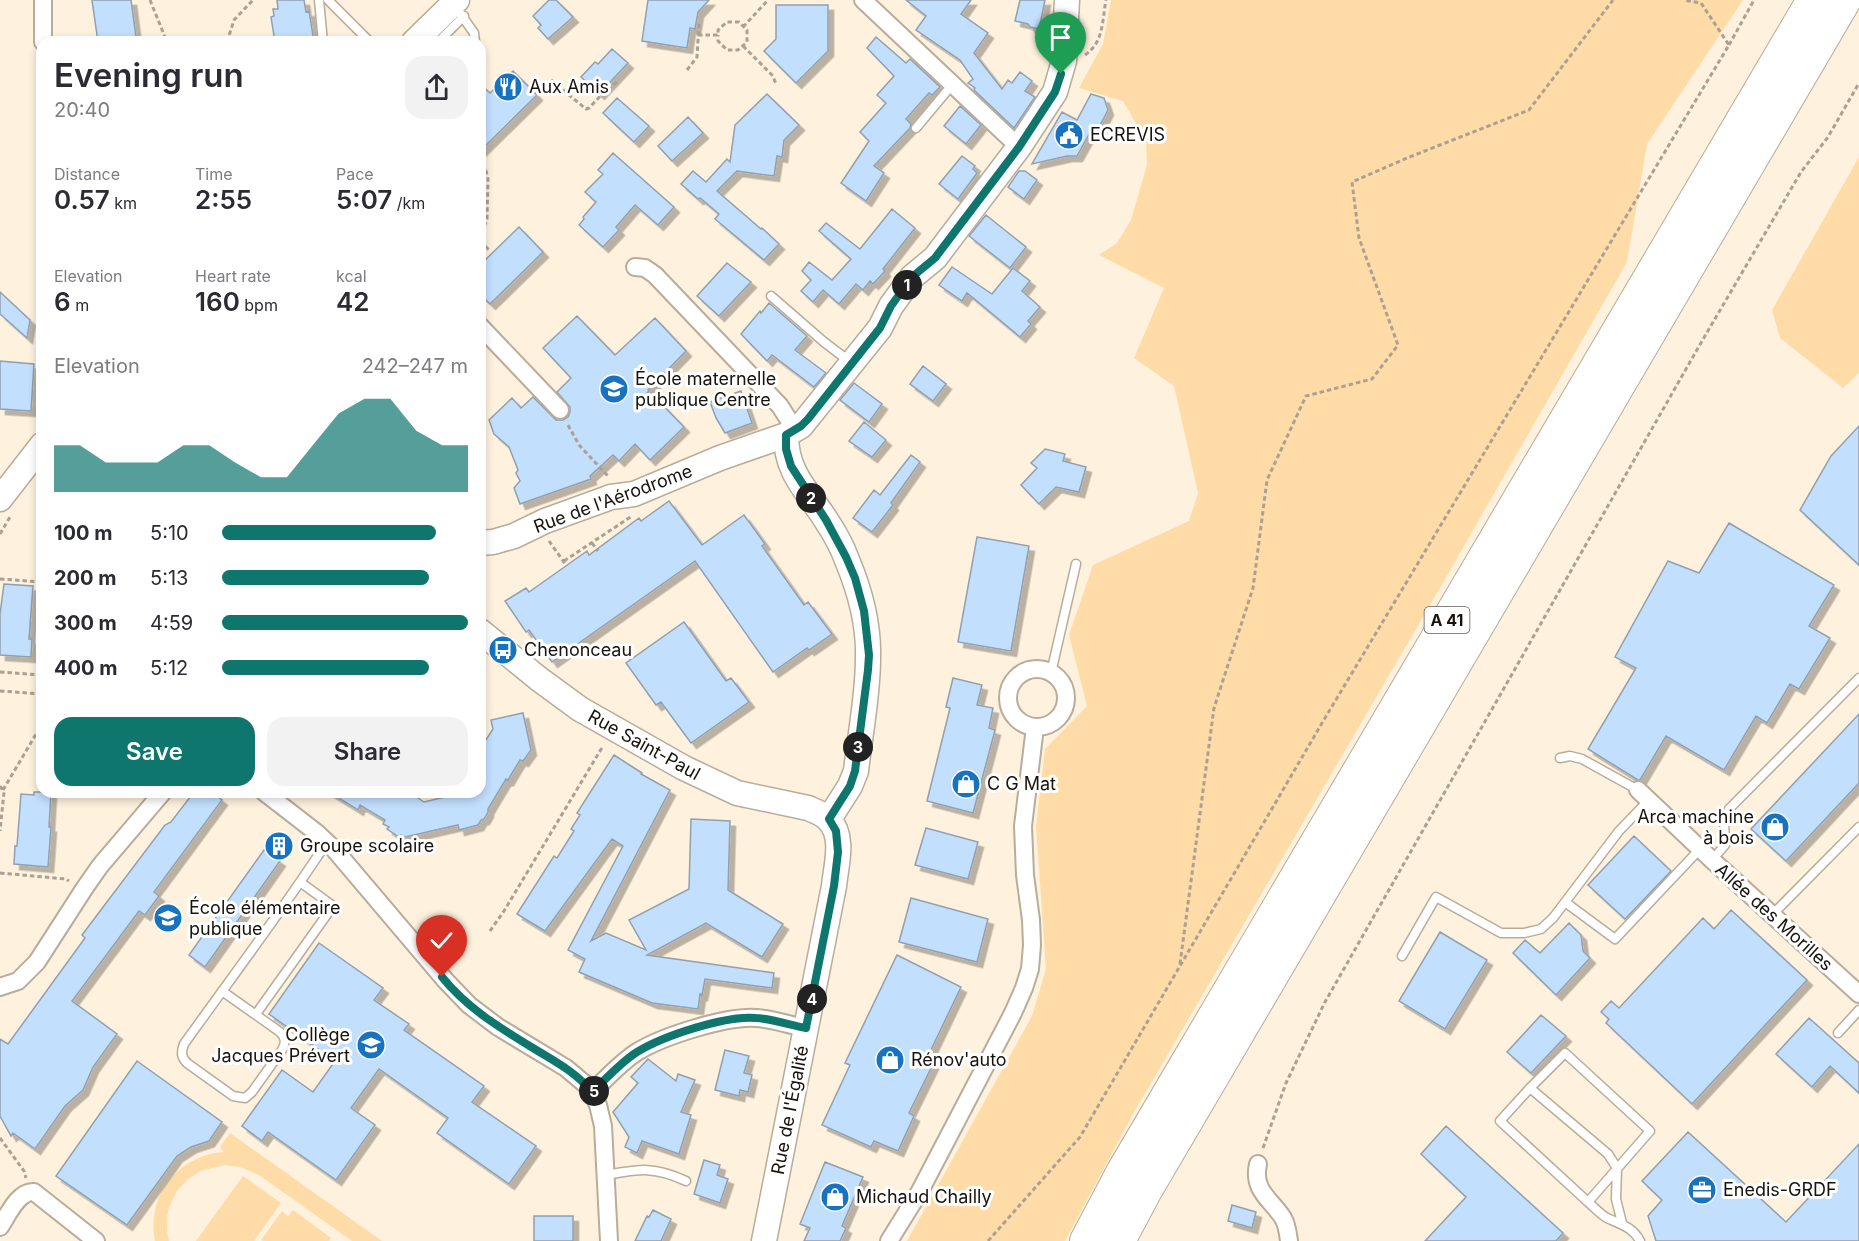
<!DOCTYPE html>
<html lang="en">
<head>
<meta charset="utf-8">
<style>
  :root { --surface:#fff; --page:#f2f2f3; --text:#2b2b33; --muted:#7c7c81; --accent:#0f766e }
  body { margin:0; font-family:Inter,sans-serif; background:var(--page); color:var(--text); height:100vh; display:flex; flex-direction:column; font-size:22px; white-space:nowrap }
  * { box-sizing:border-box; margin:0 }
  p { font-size:20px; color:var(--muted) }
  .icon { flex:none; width:33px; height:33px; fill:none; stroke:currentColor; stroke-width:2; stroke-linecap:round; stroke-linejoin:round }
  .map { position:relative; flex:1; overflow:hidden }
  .drawer { position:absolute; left:36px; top:36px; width:450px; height:762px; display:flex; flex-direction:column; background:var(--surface); border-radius:18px; box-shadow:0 3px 9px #0003 }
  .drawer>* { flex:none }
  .pin { position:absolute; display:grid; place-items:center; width:51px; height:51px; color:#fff; margin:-62px -26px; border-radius:50% 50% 50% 0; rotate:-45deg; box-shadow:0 0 6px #0007 }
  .pin .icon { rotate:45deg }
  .km { position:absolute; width:30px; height:30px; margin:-15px; border-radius:50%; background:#222; color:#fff; font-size:16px; line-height:30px; text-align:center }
  .round { display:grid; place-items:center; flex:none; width:63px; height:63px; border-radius:18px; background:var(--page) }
  .head { display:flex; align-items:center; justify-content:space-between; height:102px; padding:0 18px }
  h1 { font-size:33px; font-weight:600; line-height:45px }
  .metrics { display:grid; grid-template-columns:repeat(3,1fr); gap:9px; height:102px; padding:6px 18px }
  .metrics div { display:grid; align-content:center }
  .metrics b { font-size:26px; font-weight:600 }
  .metrics small { font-size:16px; font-weight:400 }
  .metrics p { font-size:16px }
  .chart { height:168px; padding:12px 18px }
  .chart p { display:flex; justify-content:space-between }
  .chart svg { width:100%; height:108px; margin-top:6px; fill:var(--accent); opacity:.7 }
  .primary-button { display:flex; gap:12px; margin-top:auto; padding:12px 18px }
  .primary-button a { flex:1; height:69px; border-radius:18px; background:var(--accent); color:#fff; font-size:24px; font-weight:600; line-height:69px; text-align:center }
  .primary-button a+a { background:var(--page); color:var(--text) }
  ul { padding:0 18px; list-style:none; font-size:20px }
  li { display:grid; grid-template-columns:96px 72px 1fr; align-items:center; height:45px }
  li i { height:15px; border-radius:8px; background:var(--accent) }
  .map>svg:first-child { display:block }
  .green { fill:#ffdca7 }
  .building { fill:#c3dffe; stroke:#91a0b0; stroke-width:1.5; filter:url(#shadow) }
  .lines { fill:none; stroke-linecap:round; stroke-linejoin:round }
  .lane-casing { stroke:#b8ac9a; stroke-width:11 }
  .street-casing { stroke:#b8ac9a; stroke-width:20 }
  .secondary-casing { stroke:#b8ac9a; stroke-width:27 }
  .highway-casing { stroke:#b8ac9a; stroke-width:34 }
  .path { stroke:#aba193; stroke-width:3; stroke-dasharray:4.5 3; stroke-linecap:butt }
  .lane { stroke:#fff; stroke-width:8 }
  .street { stroke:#fff; stroke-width:16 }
  .secondary { stroke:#fff; stroke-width:24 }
  .highway { stroke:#fff; stroke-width:32 }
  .route-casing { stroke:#fff; stroke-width:12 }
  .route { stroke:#0f766e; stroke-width:8 }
  .labels { text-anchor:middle; stroke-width:6; stroke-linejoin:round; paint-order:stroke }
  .shield { fill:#fff; stroke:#5d5a55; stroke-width:1.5 }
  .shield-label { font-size:16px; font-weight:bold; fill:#17130c }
  .poi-label { font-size:18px; fill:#17130c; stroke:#fff; text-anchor:start }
  .street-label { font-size:18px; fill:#17130c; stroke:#fff }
</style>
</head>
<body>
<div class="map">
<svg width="1859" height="1241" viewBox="0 0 1859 1241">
  <defs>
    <filter id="shadow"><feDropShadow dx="5.5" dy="5.5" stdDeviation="0" flood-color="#0004"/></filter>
  </defs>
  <rect width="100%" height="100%" fill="#fef1de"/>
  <path class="green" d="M1111,0h632l-96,144 -20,118 -190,331 -304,521 -68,127h-158l125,-225 14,-47 -10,-143 9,-77 42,-43 -18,-71 24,-70 96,-44 9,-28 -24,-107 -40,-28 30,-70 -65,-33 18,-12 14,-23 16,-55 -1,-24 -23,-40 -44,-13 24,-44z
    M1859,157v216l-16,15 -63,-50 -8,-28z
    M230,1133l152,108h-30l-93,-66 -19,-8 -15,-2 -25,6 -13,9 -10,11 -7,14 -3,10v15l2,11h-14c-9,-45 23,-86 69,-89l-4,-5z
    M243,1176l38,27 -27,38h-58z
    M293,1210l38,28 -2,3h-66l-2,-1 21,-29 6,5z"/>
  <path class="building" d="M92,0h39l5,37 -3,1 1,4h-36z
    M277,0h27l2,12 3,-1 5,31h-39l-4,-25 3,-1 -1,-7h5z
    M549,0h7l17,17 -25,22 -10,-11 3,-3 -8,-9z
    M648,0h61l-11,12 -3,17 -5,-1 -3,20 -45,-7z
    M906,0h65l-10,14 27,19 -14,20 28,36 6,-9 4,3 8,-11 12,9 -7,10 10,6 -21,31 -40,-38 1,-2 -7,-5 5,-4 -13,-19 -44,-30 10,-14z
    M1020,0h25l-6,29 -9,-2 -2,-3 -13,-3z
    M776,5h52v46l-32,32 -32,-32 12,-12z
    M876,37l30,26 4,-4 30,28 -8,8 -3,-2 -23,26 5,5 -1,4 -36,38 10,7 -18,28 -25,-18 28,-42 -9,-9 26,-29 -9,-8 17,-19 -27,-28z
    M612,49l16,14 -29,31 -18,-17 14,-15 3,2z
    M513,71l24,24 -57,56v-67l10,9z
    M767,94l32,31 -15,15 -2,17 -5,-1 -3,20 -37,-5 -20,20 44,38 1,-1 17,16 -15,16 -49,-41 4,-5 -19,-16 -2,1 -17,-15 12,-13 13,11 21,-23 3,3 5,-37z
    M1091,94l13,4 4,12 -11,21 -5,-2 -15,27h-10l-35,8 30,-52 15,8z
    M617,98l32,28 -15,16 -31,-29z
    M960,106l21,19 -15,19 -22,-18z
    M688,117l15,16 -31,28 -14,-15z
    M613,153l61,54 -16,18 -23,-20 -19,22 3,3 -16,17 -24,-22 5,-6 -1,-2 13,-15 -11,-10 18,-18 -5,-4z
    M962,156l13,10 -2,3 4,4 -19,26 -19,-15z
    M1019,171h6l12,9 -13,19 -16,-12z
    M892,209l23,19 -32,41 2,2 -12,13 -3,-3 -7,9 -7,-6 -17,20 -16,-14 -10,12 -12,-11 10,-11 -9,-9 7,-9 23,18 19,-21 -32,-28 7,-8 34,26z
    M986,215l40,32 -16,21 -41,-32z
    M519,227l24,25 -53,52 -10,-10v-29z
    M727,263l24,19 -32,34 -22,-20z
    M952,267l40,27 21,-26 17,13 -8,10 18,16 -12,14 3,3 -11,13 -53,-44 -5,8 -23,-16z
    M0,292l30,28 -3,18 -27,-24z
    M769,303l38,33 -12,14 31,23 -12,14 -42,-32 -5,6 -26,-27 19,-23 1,2z
    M577,316l38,39 40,-37 31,33 -38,39 1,1 -5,5 7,-3 33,34 -34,33 -15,-16 -16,17 -6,-6 -23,21 1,3 -71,25 -6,-16 6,-7 -4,-8 2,-3 -9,-23 -15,-13 -5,-14 23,-22 9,10 12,-11 23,23h7l5,-3 2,-5v-5l-13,-15 14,-14 -28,-30z
    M0,361l34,3 -3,47 -31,-2z
    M923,366l23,18 -13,17 -23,-17z
    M854,383l28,21 -13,18 -29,-22z
    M741,391l11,32 -27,10 -9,-15 -6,-16z
    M864,422l22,18 -14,17 -23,-16z
    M1859,426v139l-59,-55 31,-54z
    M1045,449l20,5 -2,7 23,6 -7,25 -23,-5 -17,17 -18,-19 16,-17 -6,-5z
    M911,455l9,7 -29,41 2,2 -21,27 -19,-14 21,-28 6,5z
    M669,501l33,44 42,-30 21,29 -3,2 42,59 4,-3 24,32 -23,16 -2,-2 -34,24 -78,-111 -143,101 -23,-32 -3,2 -21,-31 21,-13 3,4 58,-41 2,4 50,-37 2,3z
    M1729,523l105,62 -25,41 21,12 -31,51 -9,-5 -23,39 -11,-7 -32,54 -58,-34 -26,44h-2l-50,-31 48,-81 -21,-11 53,-96 31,12z
    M977,537l52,9 -18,105 -53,-9z
    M4,584l29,2 -4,53h3l-1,18 -31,-2v-41z
    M684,622l42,59 5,-3 18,24 -58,41 -30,-41 -5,3 -30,-42z
    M953,678l29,7 -5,20 16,3 -4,20 6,2 -22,83 -46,-12 23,-93 -4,-1z
    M523,713l8,37 -8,11 -3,-1 -12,20 -2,-1 -18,30v3l-4,7 -3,1 -3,5 -19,5 -1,-5 -53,12 -4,-2 -2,2 -12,-8 2,-2 -6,-3 2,-4 -25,-15 -2,5 -29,-18h80l15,10 25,-6 2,-4h29v-43l13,-20 -2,-9z
    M1859,714v69l-73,78 -35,-32z
    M614,755l28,18 -1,1 29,16 -79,151 15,-8 40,17 -17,-30 60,-31 2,-70 39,2 -2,69 55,34 -21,33 -56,-34 -59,32 127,18 -2,15 -67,-9 -3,16 -2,-1 -2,15 -46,-6 -73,-31 6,-13 -17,-9 55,-104 -11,-7 -67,92 -28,-17 37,-58 3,2 17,-27 -3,-2 9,-14 -3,-2z
    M34,792h17l-2,35h2l-3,40 -34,-3 1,-18h2l4,-52 13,1z
    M194,792h18l10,8 -68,92 5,4 -14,19 -6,-4 -67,90 45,33 -24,33 -10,23 -18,16 -30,43 -22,-16 -2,3 -11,-20v-77l8,5 77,-106 -3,-3 83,-110 6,-3z
    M926,828l52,14 -10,37 -53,-14z
    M1634,836l37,35 -46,48 -37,-34z
    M264,850l16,11 -75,106 -16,-12z
    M911,898l77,21 -11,43 -78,-20z
    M1731,910l76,70 -115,124 -86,-81 3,-4 -8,-7 10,-11 8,7 84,-90 11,11z
    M1569,923l12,12 2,16 7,7 -34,37 -43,-42 12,-13 15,13z
    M1440,932l47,28 -42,69 -46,-28z
    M319,943l64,45 -9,12 35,24 -5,6 80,56 -12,16 64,44 -27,38 -72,-51 11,-15 -69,-49 -28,39 24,17 -39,55 -68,-48 -6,9 -20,-15 40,-56 31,22 22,-31 -66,-47z
    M897,955l64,32 -32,67 7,4 -27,55 5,3 -16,35 -24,-10 -3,6 -49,-22 28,-60 -5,-2z
    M1541,1015l25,21 -35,37 -24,-21z
    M1809,1018l50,45v30l-29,-27 -18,21 -36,-33z
    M725,1050l24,6 -5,17 8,2 -4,17 -8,-2 -1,6 -24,-6z
    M648,1059l28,22 2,-7 17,6 -14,32 10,3 -12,39 -37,-13 -5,12 -12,-6 4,-10 -16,-25 25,-29 -7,-6z
    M137,1061l85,61 -13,19 -18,6 -14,9 -50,69 -71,-49z
    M1446,1126l117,107 -7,8h-131l41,-44 -45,-43z
    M1688,1132l98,90 73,-78v97h-203l-8,-25 14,-16 -20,-19z
    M704,1160l16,5 -3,10 11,4 -8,24 -26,-9z
    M825,1162l38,15 -21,49 4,2 -6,13h-36l6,-13 -10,-4z
    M1232,1205l24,7 -4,16 -24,-7z
    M653,1210l18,9 -10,22h-26l12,-25 2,1z
    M534,1216h39v25h-39z"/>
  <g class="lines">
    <g class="lane-casing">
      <path id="lane" d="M319,0l4,42
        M328,0l42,42
        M455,6l19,27 1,9
        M438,42l26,-26
        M916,128l36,-43
        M771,296l53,46 25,19
        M1051,673l25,-109
        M1560,758l10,-2 12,3 56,31
        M1712,860l13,-15 -1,-25 5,-11 130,-131
        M1565,902l50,37 85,-90
        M1772,915l87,-88
        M1402,956l34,-59 65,36h23l17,-4 12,-11 66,-87 30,-31
        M222,991l58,41c6,6 6,11 2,18l-30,42 -7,6 -12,-2 -46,-33c-6,-6 -6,-11 -3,-19 48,-67 98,-133 143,-202
        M256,1014l77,-108 -33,-24
        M1838,1033l21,-23
        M1530,1088l35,-35 85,78 -62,71 -88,-81 30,-33 78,66 9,14 -1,31 6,24
        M606,1175c34,-6 48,-9 80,6
        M1588,1202c6,5 12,12 19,16 13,6 26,9 33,23"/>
    </g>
    <g class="street-casing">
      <path id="street" d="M43,0v42
        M863,0l156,147
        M635,267l10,1 10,7 125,131 15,24
        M480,326l80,84
        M1008 698a29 29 0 1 1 58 0a29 29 0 1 1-58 0Z
        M1638,790l74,70 147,134
        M264,792l53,41 17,16 111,131 24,25 29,22 68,41 19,16 7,8 6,13 5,21 6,115
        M0,987l18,-6 19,-19 47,-73 16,-23 63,-74
        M592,1092c14,-13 29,-30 45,-40 26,-16 89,-36 119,-34 17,1 33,7 50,10
        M1258,1164c-6,27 13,35 25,54 4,6 5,16 6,23
        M0,1227c8,-12 18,-36 34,-35l62,49
        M889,1241l31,-50 93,-178 11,-25 6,-19 2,-24 -1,-25 -6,-45 -2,-49 12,-99"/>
    </g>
    <g class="secondary-casing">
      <path id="secondary" d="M414,42l43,-42
        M786,435c0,38 21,55 40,85 8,12 16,26 21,40 13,31 22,65 21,98 0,38 -8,76 -12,113l-6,15 -21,33
        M0,499l42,-54
        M480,543l13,-1 21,-6 31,-15 66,-24 23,-3 86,-36 66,-23 15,-9 79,-98 11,-22 21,-29 23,-19 84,-111 36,-55 9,-31 3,-61
        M480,631l59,48 41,30 104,59 53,25 71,15c7,3 16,6 21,12 16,17 7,45 5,66l-70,355"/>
    </g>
    <g class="highway-casing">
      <path id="highway" d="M1086,1241l37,-70 690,-1171
        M1119,1241l26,-49 700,-1192"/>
    </g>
    <path class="path" d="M150,0l17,42
      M743,27l25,-27
      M698,35h20v-5l9,-8h12l8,8v12l-9,8h-11l-9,-9v-6
      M227,42l7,-22 19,-20
      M1729,45l25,-45
      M743,46l30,30 3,8
      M1085,55c19,-13 17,-34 21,-55
      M687,70l10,-13 2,-34
      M551,80l35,29 3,-1 15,-16 14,-11
      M480,90l3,3
      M480,165l6,6 2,8 -1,40 -7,19
      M480,241l9,9
      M568,425l11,20 29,31
      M0,534l10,-17
      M549,541l17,24
      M592,543l6,8
      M564,561l68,-45
      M0,579l42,3
      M0,672l42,3
      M0,691l42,3
      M0,786l4,6 -4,39
      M3,790l39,-66
      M0,873l66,6 3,2
      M490,931l14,-20 99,-165
      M1180,964l34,-256 39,-120 14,-108 39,-84 66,-17 26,-34 -39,-107 -7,-56 55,-24 122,-48 84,-110
      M0,1138l24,33 2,7
      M1263,1148l23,-65 39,-81 377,-661 99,-169 27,-35 31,-54
      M988,1241l92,-104 245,-419 404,-673 -28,-42 -17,-3"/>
    <use href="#lane" class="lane"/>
    <use href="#street" class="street"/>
    <use href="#secondary" class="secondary"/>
    <use href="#highway" class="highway"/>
  </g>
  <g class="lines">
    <g class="route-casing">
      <path id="route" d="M442,977c25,31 58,51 91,71 21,13 43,24 59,44 14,-13 29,-30 45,-40 26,-16 89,-37 119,-34 17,1 34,7 50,10l28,-142 4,-34 -2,-21 -7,-12 21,-33 5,-15 13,-101 1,-15 -5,-44 -9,-33 -9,-21 -20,-37 -35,-54 -5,-17v-14l15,-9 7,-7 72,-91 11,-22 21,-29 23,-19 84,-111 36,-55 6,-18"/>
    </g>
    <use href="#route" class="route"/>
  </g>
  <defs>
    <g id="restaurant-disc" transform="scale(1.5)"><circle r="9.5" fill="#1772bf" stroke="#fff"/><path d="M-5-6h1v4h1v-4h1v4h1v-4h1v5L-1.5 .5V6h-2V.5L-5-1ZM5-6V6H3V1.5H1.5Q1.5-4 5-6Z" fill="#fff"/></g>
    <g id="civic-disc" transform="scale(1.5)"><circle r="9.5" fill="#1772bf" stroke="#fff"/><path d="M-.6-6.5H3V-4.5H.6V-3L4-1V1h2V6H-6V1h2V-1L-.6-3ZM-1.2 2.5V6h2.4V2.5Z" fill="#fff"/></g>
    <g id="school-disc" transform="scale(1.5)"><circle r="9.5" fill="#1772bf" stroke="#fff"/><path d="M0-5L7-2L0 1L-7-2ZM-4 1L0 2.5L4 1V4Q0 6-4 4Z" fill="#fff"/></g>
    <g id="bus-disc" transform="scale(1.5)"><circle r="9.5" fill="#1772bf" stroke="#fff"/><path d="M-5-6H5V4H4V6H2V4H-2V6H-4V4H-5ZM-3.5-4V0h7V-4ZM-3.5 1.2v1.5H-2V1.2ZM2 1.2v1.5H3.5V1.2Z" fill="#fff"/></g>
    <g id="shop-disc" transform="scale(1.5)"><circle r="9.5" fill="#1772bf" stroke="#fff"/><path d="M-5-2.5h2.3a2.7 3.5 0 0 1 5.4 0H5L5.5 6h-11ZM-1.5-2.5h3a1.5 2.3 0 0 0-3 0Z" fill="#fff"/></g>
    <g id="building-disc" transform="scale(1.5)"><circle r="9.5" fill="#1772bf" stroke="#fff"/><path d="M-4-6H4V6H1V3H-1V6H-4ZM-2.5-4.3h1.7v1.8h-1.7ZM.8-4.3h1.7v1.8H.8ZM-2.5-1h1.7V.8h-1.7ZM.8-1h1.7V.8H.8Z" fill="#fff"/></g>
    <g id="office-disc" transform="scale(1.5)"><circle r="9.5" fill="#1772bf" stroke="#fff"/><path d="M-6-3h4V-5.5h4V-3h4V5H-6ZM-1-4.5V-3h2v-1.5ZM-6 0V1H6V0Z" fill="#fff"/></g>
  </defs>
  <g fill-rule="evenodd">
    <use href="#restaurant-disc" x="508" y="87"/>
    <use href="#civic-disc" x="1069" y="135"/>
    <use href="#school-disc" x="614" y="389"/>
    <use href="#bus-disc" x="503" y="650"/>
    <use href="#shop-disc" x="966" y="784"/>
    <use href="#shop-disc" x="1775" y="827"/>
    <use href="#building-disc" x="279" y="846"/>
    <use href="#school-disc" x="168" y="918"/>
    <use href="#school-disc" x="371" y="1045"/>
    <use href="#shop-disc" x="890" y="1060"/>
    <use href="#office-disc" x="1702" y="1190"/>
    <use href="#shop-disc" x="835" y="1197"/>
  </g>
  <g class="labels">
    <rect class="shield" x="1424.5" y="607" width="45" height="26" rx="4.5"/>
    <g class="shield-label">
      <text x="1447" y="626">A 41</text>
    </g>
    <g class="poi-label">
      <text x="529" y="93">Aux Amis</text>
      <text x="1090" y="141">ECREVIS</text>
      <text x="635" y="385">École maternelle<tspan x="635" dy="21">publique Centre</tspan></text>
      <text x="524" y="656">Chenonceau</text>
      <text x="987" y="790">C G Mat</text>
      <text x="1754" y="823" text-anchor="end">Arca machine<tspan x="1754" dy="21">à bois</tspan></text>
      <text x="300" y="852">Groupe scolaire</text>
      <text x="189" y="914">École élémentaire<tspan x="189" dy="21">publique</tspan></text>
      <text x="350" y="1041" text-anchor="end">Collège<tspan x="350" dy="21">Jacques Prévert</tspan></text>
      <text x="911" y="1066">Rénov'auto</text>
      <text x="1723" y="1196">Enedis-GRDF</text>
      <text x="856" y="1203">Michaud Chailly</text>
    </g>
    <g class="street-label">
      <text transform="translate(613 499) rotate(-20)" y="6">Rue de l'Aérodrome</text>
      <text transform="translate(644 745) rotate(29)" y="6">Rue Saint-Paul</text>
      <text transform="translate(1774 917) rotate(42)" y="6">Allée des Morilles</text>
      <text transform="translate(790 1110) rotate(-79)" y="6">Rue de l'Égalité</text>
    </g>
  </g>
</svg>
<div class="pin" style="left:1061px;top:74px;background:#1e9e55"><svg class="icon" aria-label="arrive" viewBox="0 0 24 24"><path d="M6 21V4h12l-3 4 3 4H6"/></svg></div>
<div class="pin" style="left:442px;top:977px;background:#d93025"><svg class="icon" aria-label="check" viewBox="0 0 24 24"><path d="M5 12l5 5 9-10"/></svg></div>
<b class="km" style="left:907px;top:285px">1</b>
<b class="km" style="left:811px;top:498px">2</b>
<b class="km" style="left:858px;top:747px">3</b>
<b class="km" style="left:812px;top:999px">4</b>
<b class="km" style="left:594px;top:1091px">5</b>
<section class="drawer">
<div class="head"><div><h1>Evening run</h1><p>20:40</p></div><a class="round"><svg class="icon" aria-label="share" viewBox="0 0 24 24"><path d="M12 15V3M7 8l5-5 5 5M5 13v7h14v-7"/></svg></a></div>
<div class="metrics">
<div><p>Distance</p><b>0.57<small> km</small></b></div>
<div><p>Time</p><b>2:55</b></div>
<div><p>Pace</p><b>5:07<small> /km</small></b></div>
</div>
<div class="metrics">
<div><p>Elevation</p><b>6<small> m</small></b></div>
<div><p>Heart rate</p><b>160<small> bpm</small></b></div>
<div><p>kcal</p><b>42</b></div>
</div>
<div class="chart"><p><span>Elevation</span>242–247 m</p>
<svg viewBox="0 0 160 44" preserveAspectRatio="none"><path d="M0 44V25L10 25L20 32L30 32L40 32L50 25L60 25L70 32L80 38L90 38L100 25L110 12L120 6L130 6L140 19L150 25L160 25V44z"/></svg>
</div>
<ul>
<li><b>100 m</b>5:10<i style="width:87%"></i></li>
<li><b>200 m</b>5:13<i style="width:84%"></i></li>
<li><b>300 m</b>4:59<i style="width:100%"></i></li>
<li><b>400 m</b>5:12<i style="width:84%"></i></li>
</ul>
<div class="primary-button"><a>Save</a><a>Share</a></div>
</section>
</div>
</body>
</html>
